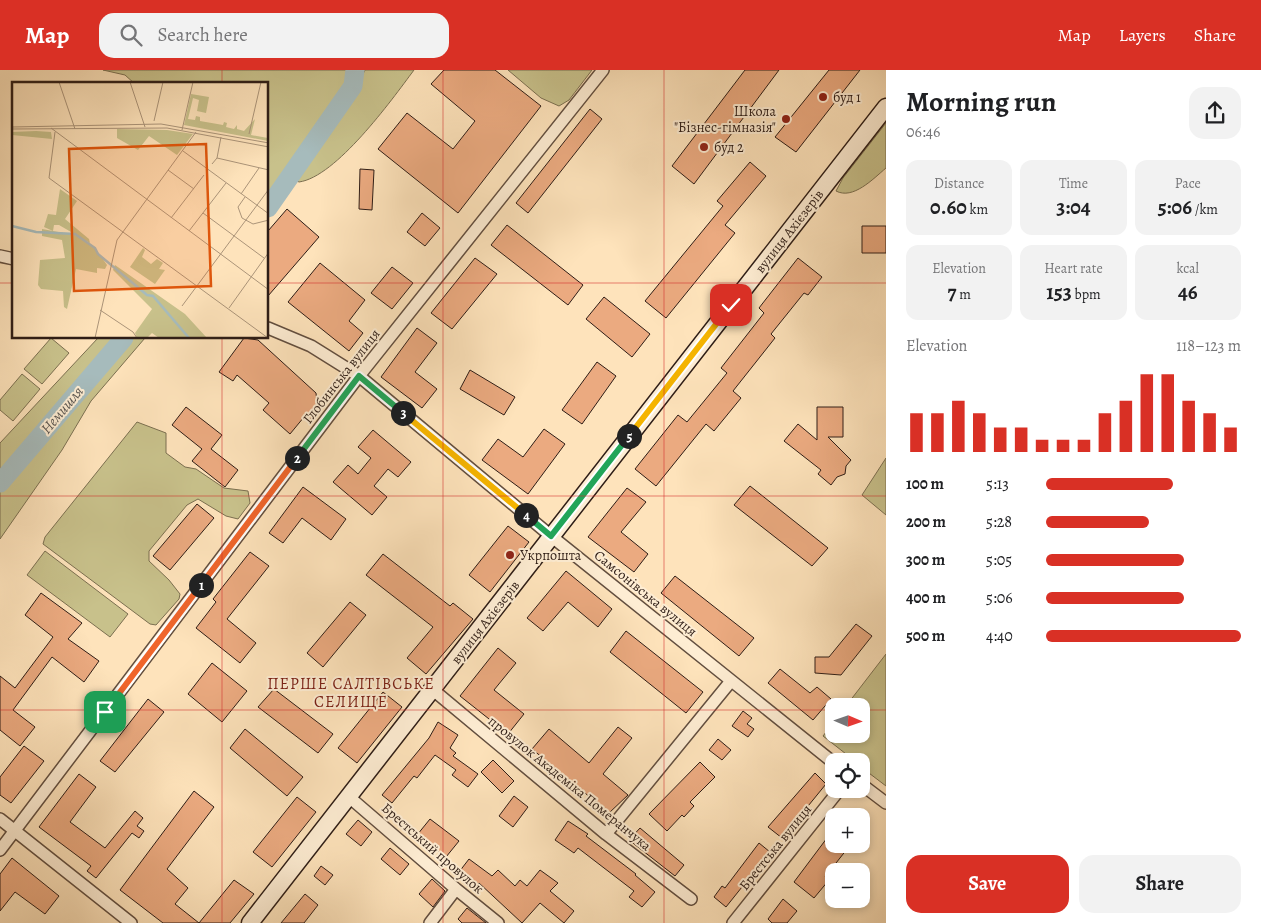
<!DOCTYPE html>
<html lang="en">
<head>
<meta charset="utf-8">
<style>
  :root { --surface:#fff; --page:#f2f2f2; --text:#202124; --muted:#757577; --accent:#d93025 }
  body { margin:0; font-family:Alegreya,serif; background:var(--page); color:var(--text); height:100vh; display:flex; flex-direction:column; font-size:19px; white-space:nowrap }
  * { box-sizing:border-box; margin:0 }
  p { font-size:16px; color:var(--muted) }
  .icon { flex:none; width:28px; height:28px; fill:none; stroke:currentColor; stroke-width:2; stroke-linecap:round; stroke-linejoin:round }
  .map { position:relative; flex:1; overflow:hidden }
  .sheet { display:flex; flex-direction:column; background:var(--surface); width:375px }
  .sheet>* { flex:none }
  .needle { width:32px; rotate:92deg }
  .fabs { position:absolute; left:825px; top:628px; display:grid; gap:10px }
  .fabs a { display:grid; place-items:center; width:45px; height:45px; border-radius:10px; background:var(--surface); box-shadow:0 2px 8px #0003; font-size:25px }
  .pin { position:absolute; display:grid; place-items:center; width:42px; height:42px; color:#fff; margin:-21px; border-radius:10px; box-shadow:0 2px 8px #0006 }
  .km { position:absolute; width:25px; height:25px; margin:-12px; border-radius:50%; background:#222; color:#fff; font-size:14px; line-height:25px; text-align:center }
  .round { display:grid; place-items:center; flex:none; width:52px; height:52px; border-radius:15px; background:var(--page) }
  .head { display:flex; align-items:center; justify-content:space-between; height:85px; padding:0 20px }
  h1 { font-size:28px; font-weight:600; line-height:38px }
  .figures { display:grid; grid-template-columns:repeat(3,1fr); gap:8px; height:85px; padding:5px 20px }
  .figures div { display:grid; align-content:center; border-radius:12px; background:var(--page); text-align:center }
  .figures b { font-size:21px; font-weight:600 }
  .figures small { font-size:14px; font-weight:400 }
  .figures p { font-size:14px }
  .chart { height:140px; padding:10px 20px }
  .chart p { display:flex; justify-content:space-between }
  .chart svg { width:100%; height:90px; margin-top:5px; stroke:var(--accent); stroke-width:6 }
  .primary-button { display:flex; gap:10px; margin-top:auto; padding:10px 20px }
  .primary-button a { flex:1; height:58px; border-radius:15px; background:var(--accent); color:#fff; font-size:20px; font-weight:600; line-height:58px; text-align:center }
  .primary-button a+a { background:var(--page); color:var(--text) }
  ul { padding:0 20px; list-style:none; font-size:16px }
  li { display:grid; grid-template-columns:80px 60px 1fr; align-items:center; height:38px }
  li i { height:12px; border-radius:6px; background:var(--accent) }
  header { display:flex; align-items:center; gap:30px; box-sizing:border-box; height:70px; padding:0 25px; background:var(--accent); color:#fff }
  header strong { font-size:24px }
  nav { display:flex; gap:28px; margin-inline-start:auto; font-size:18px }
  .search { width:350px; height:45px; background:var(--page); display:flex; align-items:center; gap:12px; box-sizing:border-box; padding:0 18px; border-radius:15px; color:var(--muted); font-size:19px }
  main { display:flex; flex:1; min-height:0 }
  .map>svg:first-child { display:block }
  .green { fill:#c8c18b; stroke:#7b6f50 }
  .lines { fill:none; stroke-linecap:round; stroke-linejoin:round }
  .river { stroke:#a6bbbc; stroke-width:19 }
  .building { fill:#ebaa80; stroke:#2e1d16 }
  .minor-casing { stroke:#624e3f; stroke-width:14 }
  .secondary-casing { stroke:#2e1d16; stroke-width:19 }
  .minor { stroke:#feedd3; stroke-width:11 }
  .secondary { stroke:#feedd3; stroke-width:16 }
  .split-1-casing { stroke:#fff; stroke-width:10 }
  .split-2-casing { stroke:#fff; stroke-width:10 }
  .split-3-casing { stroke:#fff; stroke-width:10 }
  .split-4-casing { stroke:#fff; stroke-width:10 }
  .split-5-casing { stroke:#fff; stroke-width:10 }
  .split-6-casing { stroke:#fff; stroke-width:10 }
  .split-1 { stroke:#f0652b; stroke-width:6 }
  .split-2 { stroke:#f0652b; stroke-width:6 }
  .split-3 { stroke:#22a559; stroke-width:6 }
  .split-4 { stroke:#f5b400; stroke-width:6 }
  .split-5 { stroke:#22a559; stroke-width:6 }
  .split-6 { stroke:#f5b400; stroke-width:6 }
  .grid { fill:none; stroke:#d62828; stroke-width:1; stroke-opacity:0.55 }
  .poi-dot { fill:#8f2418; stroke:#feedd3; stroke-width:2 }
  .labels { text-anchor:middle; stroke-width:4; stroke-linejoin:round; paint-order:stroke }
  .poi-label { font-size:14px; fill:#2e1d16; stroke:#feedd3; text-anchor:start }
  .street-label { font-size:14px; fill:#2e1d16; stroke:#feedd3 }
  .water-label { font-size:15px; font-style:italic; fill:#585450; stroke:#feedd3 }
  .quarter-label { font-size:16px; letter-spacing:1px; fill:#7a1f14; stroke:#feedd3 }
  .inset-river { fill:none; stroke:#a6bbbc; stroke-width:2.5 }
  .inset-road { fill:none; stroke:#ab9479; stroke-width:1 }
  .view { fill:#df560c; fill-opacity:0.15; stroke:#df560c; stroke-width:2.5 }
  .inset-edge { fill:none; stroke:#2e1d16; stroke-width:2.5 }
</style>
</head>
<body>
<header>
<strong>Map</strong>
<div class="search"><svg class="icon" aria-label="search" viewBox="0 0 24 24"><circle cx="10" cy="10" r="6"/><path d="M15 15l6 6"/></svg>Search here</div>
<nav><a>Map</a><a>Layers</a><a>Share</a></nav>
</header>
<main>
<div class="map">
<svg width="886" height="853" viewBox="0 0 886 853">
  <rect width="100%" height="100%" fill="#fee3bb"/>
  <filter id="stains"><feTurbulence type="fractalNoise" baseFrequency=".004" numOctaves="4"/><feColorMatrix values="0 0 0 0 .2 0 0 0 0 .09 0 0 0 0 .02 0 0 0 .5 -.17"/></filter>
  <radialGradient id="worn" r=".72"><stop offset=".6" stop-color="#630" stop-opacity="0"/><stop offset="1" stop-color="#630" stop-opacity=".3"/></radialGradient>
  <path class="green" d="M103,0h247l-4,17 -78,112v-115h-133l-10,-9z
    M365,0h49c-23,31 -78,107 -115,112l-6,-3 4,-8 55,-75z
    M508,0h84l-23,30 -10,6 -18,-8z
    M886,53v45c-13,11 -33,32 -50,23l7,-13z
    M51,268l18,15 -27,31 -18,-15z
    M98,268h47l-54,63 -29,49 -62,89v-96z
    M22,304l18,15 -27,32 -13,-11v-10z
    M137,352l29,11v20l19,14 11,2 28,19 24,3 2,12 -12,16 -12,-3 -28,-17 -11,6 -38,46v10l20,19 11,14 -1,5 -23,26 -6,-1 -107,-80 2,-7z
    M886,388v57l-24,-20z
    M45,481l83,63 -18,23 -83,-62z
    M886,584v132l-25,-19v-6h-6l-32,-25 11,-14v12h27v-28h-15z"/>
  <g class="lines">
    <path class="river" d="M268,138l85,-122 2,-16
      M0,413l124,-145"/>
  </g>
  <path class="building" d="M444,0h51l46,36 -83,107 -80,-64 29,-36 46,36 22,-28 -44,-37z
    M745,0h34l-85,114 -22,-18z
    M829,0h31l-64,82 -21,-15z
    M590,39l12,10 -74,94 -12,-10z
    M750,92l16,14 -41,49 10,8 -69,85 -21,-17 78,-95 -6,-5z
    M360,99l14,1 -2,40 -13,-1z
    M287,139l32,28 -51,59v-65z
    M422,143l18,15 -15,18 -18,-14z
    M507,155l76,60 -15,20 -77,-60z
    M862,156h24v27h-24z
    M475,188l22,16 -45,55 -21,-16z
    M798,188l24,19 -14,18 -4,-2 -33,41 4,4 -42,53 8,7 -27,33 -8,-7 -50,62 -21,-17 43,-54 9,7 40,-49 -6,-5 43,-55 -5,-5z
    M320,193l45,37 -16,21 14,12 -14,18 -61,-49z
    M392,197l21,16 -21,26 -21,-16z
    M604,227l46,37 -18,23 -46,-38z
    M417,258l20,15 -22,29 22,17 -15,19 -41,-31z
    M244,268l14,2 58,53 1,9 4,4 -12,15 -5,-4 -14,17 -27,-24 6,-7 -32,-28 -4,6 -14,-9z
    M597,292l19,14 -34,48 -20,-14z
    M470,300l45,27 -11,18 -44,-26z
    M186,337l36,28 -11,14 27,21 -13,17 -33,-26 10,-12 -30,-24z
    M817,337h26v30h-15l23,23 -5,6 -1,8 -8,3 -6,8 -13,-11 3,-4 -37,-29 14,-17 19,16z
    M544,359l21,15 -37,50 -46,-34 16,-21 25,18z
    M373,360l38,32 -13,15 -10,-8 -14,17 13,11 -15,18 -39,-33 15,-17 10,9 13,-16 -13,-11z
    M750,416l78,62 -16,18 -78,-61z
    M303,417l43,32 -15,21 -29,-22 -19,25 -14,-10z
    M627,418l19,14 -25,30 27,22 -14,18 -46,-35z
    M197,434l17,14 -44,52 -17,-14z
    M508,456l21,16 -39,50 -21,-17z
    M250,482l19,14 -42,53 29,24 -16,20 -44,-35 20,-26 -3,-3z
    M383,484l67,52 3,-3 20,16 -47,55 -19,-16 26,-31 -67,-52z
    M566,501l46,38 -14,18 -30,-25 -25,29 -16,-13z
    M675,506l79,62 -15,18 -78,-63z
    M41,523l41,30 -14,16 31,22 -15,21 -32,-25 -39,53 22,17 -15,19 -20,-16v-54l15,12 38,-51 -28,-22z
    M350,532l16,13 -43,52 -16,-14z
    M856,554l16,12 -31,39 -26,-2v-16h14z
    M626,561l77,61 -17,21 -76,-61z
    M498,578l18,15 -22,27 30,24 -16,20 -48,-38z
    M212,593l35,28 -25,31 -34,-28z
    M780,599l30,24 7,-6 14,12 -18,21 -45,-37z
    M274,619l59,45 -15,19 -60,-46z
    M383,622l19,15 -45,56 -19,-15z
    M148,629l16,13 -49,60 -15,-11z
    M743,641l9,7 -5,6 7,5 -6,8 -16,-11z
    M438,652l20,13 -8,13 6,5 -3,3 25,18 -10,13 -16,-12 4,-5 -21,-15 -18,23 -3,-2 -22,27 -10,-8 47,-57z
    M618,657l14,11 -29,36 25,21 -19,18 -77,-64 17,-20 40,34z
    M245,659l58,48 -16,19 -57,-48z
    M718,669l13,11 -9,10 -13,-10z
    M24,676l20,15 -33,42 -11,-8v-18z
    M493,690l21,21 -12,12 -21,-21z
    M700,692l15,15 -25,25 4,4 -10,11 -2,-2 -15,16 -18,-17z
    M815,703l11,11 -44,54 -14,-11z
    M79,704l17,13 -26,35 35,26 30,-37 8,7 -6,8 7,5 -5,7 -7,-5 -36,45 -9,-7 4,-5 -52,-39z
    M194,721l20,16 -47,62 21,19 -13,16 24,19h-36l-43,-33z
    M514,726l14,11 -15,20 -14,-11z
    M297,727l19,15 -44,55 -19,-15z
    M430,749l29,22 -13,16 -29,-22z
    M358,750l14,12 -11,14 -15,-12z
    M568,751l20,13 -2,2 50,38 -1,1 20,17 -13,15 -13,-10 5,-6 -56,-43 -4,5 -19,-13z
    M640,758l44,37 -9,11 -46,-36z
    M827,768l7,6h17l-26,33 4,3 -15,18 -20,-16z
    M759,773l11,9 -44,55 -12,-10 8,-11 3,2z
    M390,778l19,16 -9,11 -19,-16z
    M12,788l47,38 -14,18 -30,-22 -15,19v-37z
    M469,789l23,17 6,-6 17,16 5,-6 7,6 13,-16 18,13 -8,8 24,20 -10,12 -24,-20 -18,20 -43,-40 -2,3 -18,-14z
    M321,796l12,9 -8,10 -11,-9z
    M432,809l13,12 -12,16 -14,-13z
    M234,810l20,14 -24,29h-31z
    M305,824l13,11 -14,18h-23z
    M783,829l14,12 -10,12h-15l-4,-4z
    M467,838l19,15h-24l-4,-4z"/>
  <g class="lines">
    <g class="minor-casing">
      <path id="minor" d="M0,186l14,3
        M268,258l43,18 48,30 192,160 283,227
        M432,619l174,145 85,65
        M861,714l25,19
        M348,726l108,93 42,34
        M0,749l131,104
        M606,764l125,-153
        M0,780l359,-474 244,-306
        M430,853l26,-34
        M733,853l107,-134"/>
    </g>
    <g class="secondary-casing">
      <path id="secondary" d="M250,853l636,-816"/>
    </g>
    <use href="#minor" class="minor"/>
    <use href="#secondary" class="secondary"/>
  </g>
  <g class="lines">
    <g class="split-1-casing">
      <path id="split-1" d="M105,642l96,-127"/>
    </g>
    <g class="split-2-casing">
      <path id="split-2" d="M201,515l96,-127"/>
    </g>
    <g class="split-3-casing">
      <path id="split-3" d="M297,388l62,-82 44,37"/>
    </g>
    <g class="split-4-casing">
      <path id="split-4" d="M403,343l123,102"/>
    </g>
    <g class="split-5-casing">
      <path id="split-5" d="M526,445l25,21 78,-100"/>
    </g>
    <g class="split-6-casing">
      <path id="split-6" d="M629,366l102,-131"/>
    </g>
    <use href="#split-1" class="split-1"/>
    <use href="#split-2" class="split-2"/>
    <use href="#split-3" class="split-3"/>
    <use href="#split-4" class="split-4"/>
    <use href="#split-5" class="split-5"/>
    <use href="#split-6" class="split-6"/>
  </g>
  <path class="grid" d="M222,0v14M443,0v853M664,0v853M0,213h14M268,213h618M222,268v585M0,426h886M0,640h834M861,640h25"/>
  <g class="poi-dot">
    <circle cx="823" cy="27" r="5"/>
    <circle cx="786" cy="49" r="5"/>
    <circle cx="704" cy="77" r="5"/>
    <circle cx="510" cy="485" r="5"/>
  </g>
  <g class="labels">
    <g class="poi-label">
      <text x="833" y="32">буд 1</text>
      <text x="776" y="46" text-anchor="end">Школа<tspan x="776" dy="16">"Бізнес-гімназія"</tspan></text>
      <text x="714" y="82">буд 2</text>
      <text x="520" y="490">Укрпошта</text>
    </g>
    <g class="street-label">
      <text transform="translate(789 161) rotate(-52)" y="5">вулиця Ахієзерів</text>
      <text transform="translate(341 306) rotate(-52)" y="5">Глобинська вулиця</text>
      <text transform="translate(646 523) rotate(39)" y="5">Самсонівська вулиця</text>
      <text transform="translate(485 552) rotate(-52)" y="5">вулиця Ахієзерів</text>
      <text transform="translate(570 713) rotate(39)" y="5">провулок Академіка Померанчука</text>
      <text transform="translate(775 777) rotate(-51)" y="5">Брестська вулиця</text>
      <text transform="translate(433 778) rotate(41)" y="5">Брестський провулок</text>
    </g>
    <g class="water-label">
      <text transform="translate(62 340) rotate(-50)" y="5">Немишля</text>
    </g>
    <g class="quarter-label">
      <text x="351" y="619">ПЕРШЕ САЛТІВСЬКЕ<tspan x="351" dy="18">СЕЛИЩЕ</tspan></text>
    </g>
  </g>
  <g transform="translate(12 12)">
    <rect width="256" height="256" fill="#fee3bb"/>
    <path d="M179,12l18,3 -3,16 -9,-2 2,-11 -6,-2 -5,21 7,1 1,-4 4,1v4l23,4 1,-3 3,1 -1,4 8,2 3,-4v4l7,2 11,-12 -4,16 17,3v3l-84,-16zM105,47l50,1 26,4 -16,21 -28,-19 -11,14 -21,-12zM24,49l15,1 1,7 -40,-4v-3zM48,107l17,12 -12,18 24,20 1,4 -31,-18h-5l-1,6 -9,-4 4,-13 8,1zM30,147l33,6 20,13 12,17 -2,4 -8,-1v5l-21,-4 -9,40 -3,-2 -1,-16 -22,-2 -3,-4 2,-25 25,-2 -3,-18 -20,-4zM131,166l2,2 -3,7 9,7 6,-5 6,4 -4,6 6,1 -10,14 -25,-17zM103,183l70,49 22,24h-48l-7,-5 -5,5h-10l-2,-5 17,-24 -39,-39z" fill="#c8c18b"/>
    <path class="inset-river" d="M0,144l24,6 39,2 20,14 3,6 49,41 6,1 36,42"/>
    <path class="inset-road" d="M47,0l16,47M118,0l15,45M142,39l9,-39M0,45l149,-3 108,19M39,46l218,162M0,47l155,-1 102,19M170,48l11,-48M43,50l-6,46 219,160M237,52l12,-52M171,69l86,63M205,76l52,12M200,82l5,-6 4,-21M156,88l26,19M229,112l18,-26M233,115l-7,10 4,11 11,6 16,-4M191,131l61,45M159,136l33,-43M177,149l37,-48M170,224l87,-117M217,226l40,-56M88,228l33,22 4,6M83,256l22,-98 79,-108"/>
    <path class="view" d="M194,62l5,142 -137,5 -5,-142z"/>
    <rect width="256" height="256" class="inset-edge"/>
  </g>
  <rect width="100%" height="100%" filter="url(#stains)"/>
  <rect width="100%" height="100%" fill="url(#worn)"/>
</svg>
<div class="fabs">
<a><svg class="needle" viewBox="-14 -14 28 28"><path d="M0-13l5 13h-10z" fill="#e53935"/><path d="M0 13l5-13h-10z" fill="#757577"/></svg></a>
<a><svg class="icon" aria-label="locate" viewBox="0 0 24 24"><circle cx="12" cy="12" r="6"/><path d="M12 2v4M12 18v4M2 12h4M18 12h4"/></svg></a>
<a>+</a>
<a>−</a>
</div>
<div class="pin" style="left:105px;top:642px;background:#1e9e55"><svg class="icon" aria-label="arrive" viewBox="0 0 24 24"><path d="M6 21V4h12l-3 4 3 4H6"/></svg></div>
<div class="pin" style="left:731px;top:235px;background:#d93025"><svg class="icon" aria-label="check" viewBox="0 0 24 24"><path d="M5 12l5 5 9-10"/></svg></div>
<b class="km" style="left:201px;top:515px">1</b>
<b class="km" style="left:297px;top:388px">2</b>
<b class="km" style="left:403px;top:343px">3</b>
<b class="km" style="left:526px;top:445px">4</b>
<b class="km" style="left:629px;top:366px">5</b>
</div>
<section class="sheet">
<div class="head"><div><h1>Morning run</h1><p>06:46</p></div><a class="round"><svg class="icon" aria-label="share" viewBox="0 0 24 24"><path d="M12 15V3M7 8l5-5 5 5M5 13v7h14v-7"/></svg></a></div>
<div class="figures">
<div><p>Distance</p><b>0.60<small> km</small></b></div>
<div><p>Time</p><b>3:04</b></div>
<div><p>Pace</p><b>5:06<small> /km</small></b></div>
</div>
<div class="figures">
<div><p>Elevation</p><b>7<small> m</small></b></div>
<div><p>Heart rate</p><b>153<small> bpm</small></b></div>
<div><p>kcal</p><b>46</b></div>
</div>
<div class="chart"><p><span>Elevation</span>118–123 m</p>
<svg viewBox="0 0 160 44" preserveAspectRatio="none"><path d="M5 44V25M15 44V25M25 44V19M35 44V25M45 44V32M55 44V32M65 44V38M75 44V38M85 44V38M95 44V25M105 44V19M115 44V6M125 44V6M135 44V19M145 44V25M155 44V32"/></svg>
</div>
<ul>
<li><b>100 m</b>5:13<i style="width:65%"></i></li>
<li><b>200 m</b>5:28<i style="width:53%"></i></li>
<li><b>300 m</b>5:05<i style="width:71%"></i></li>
<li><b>400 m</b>5:06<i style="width:71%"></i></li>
<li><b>500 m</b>4:40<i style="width:100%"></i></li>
</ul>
<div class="primary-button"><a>Save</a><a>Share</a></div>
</section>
</main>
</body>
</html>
